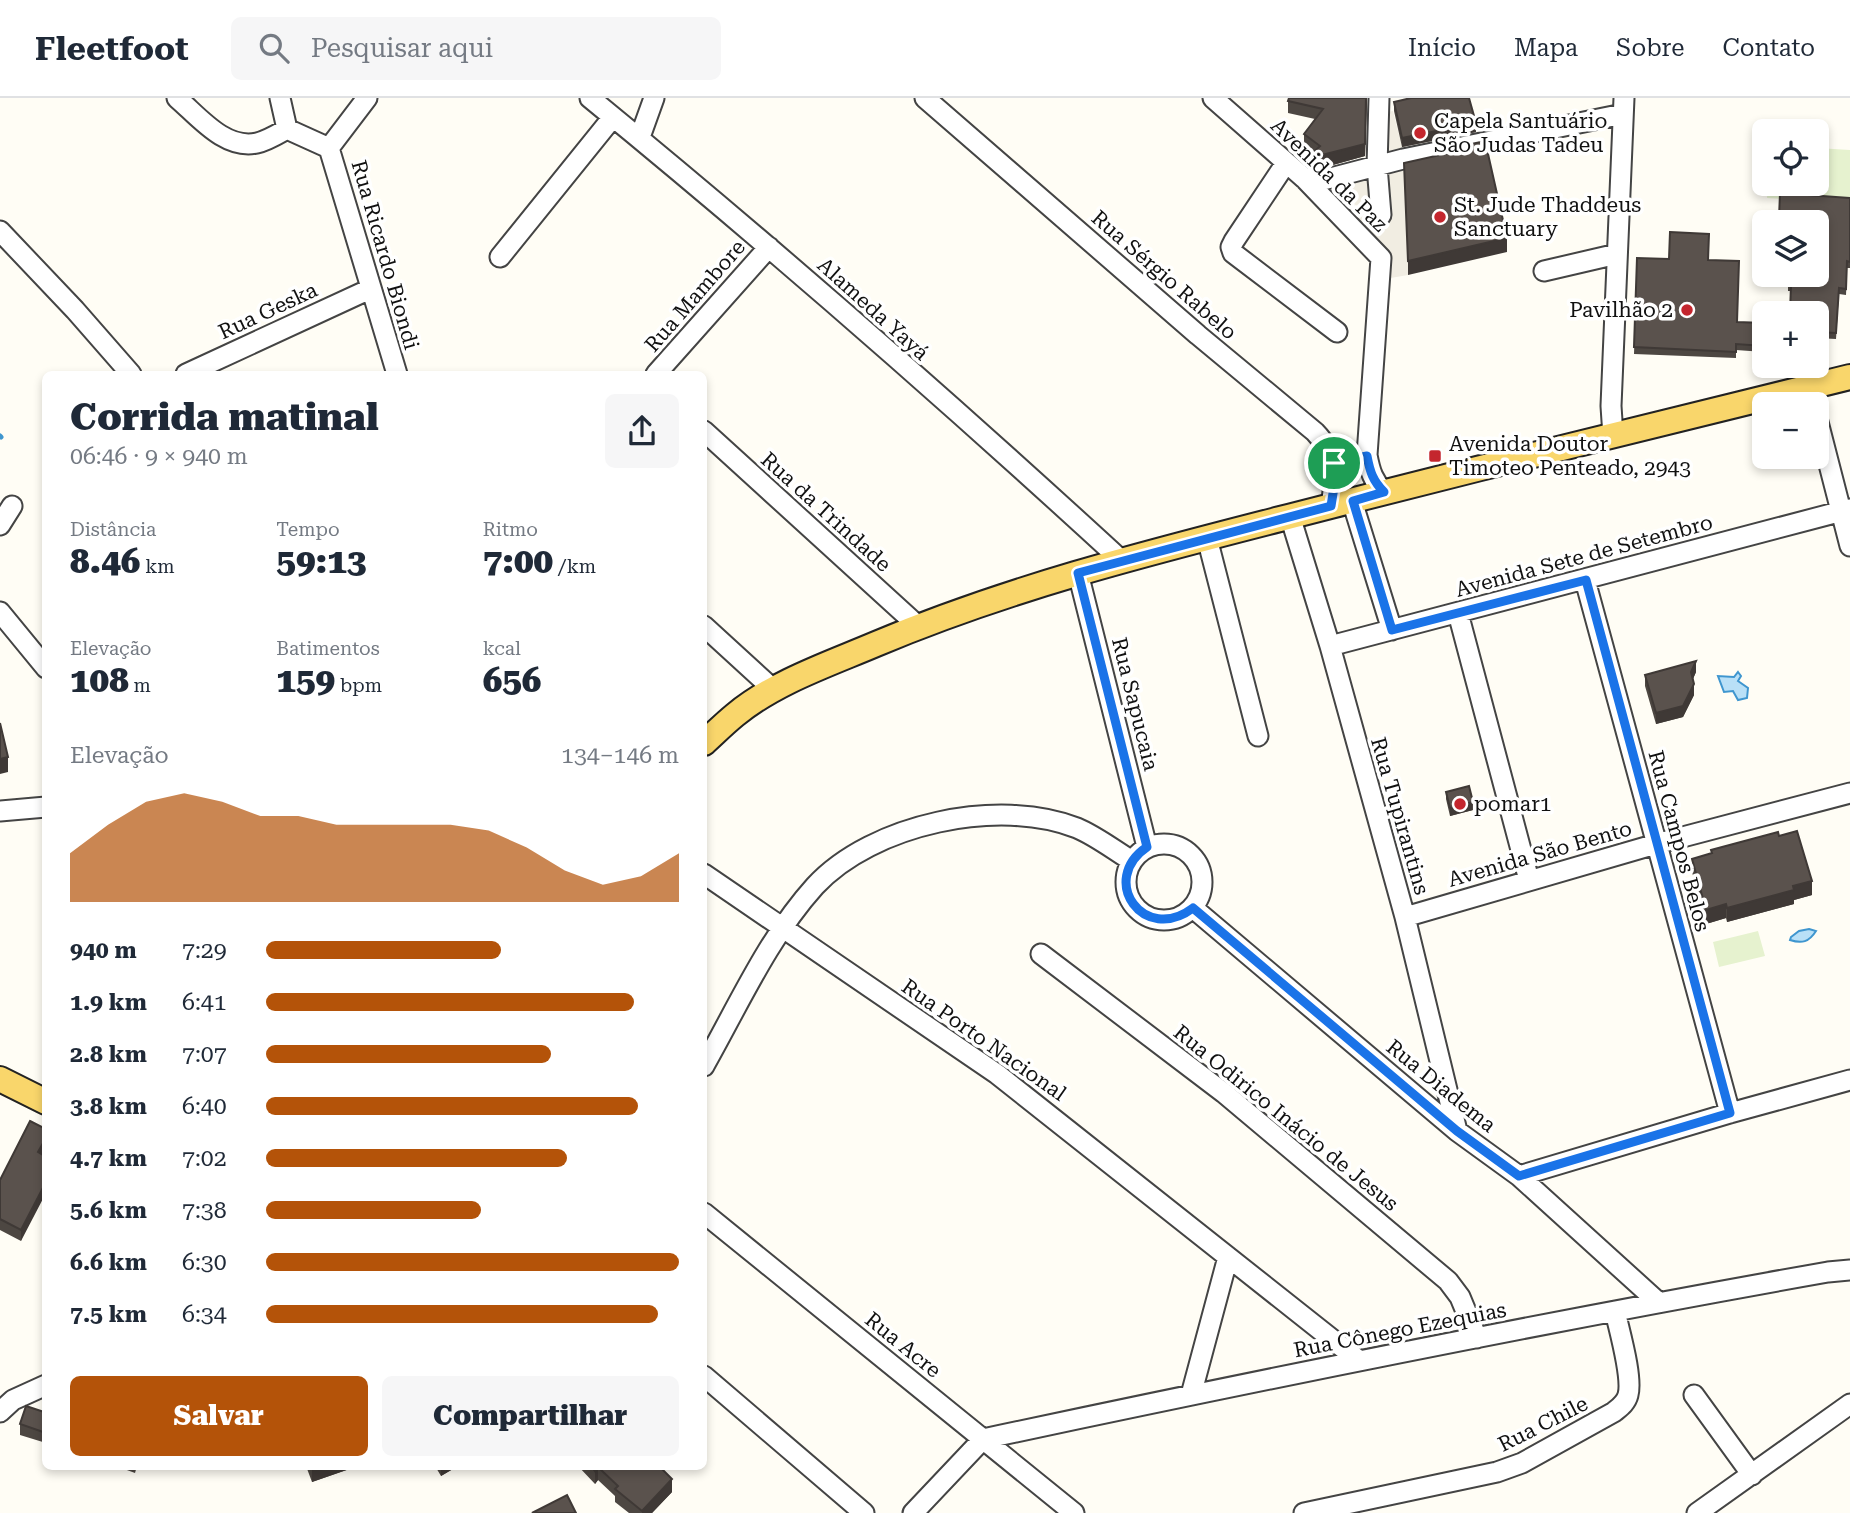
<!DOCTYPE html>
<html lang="pt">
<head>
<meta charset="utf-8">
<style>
  :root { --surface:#fff; --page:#f6f6f7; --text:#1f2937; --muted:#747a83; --line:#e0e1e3; --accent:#b45309 }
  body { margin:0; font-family:"Roboto Serif",serif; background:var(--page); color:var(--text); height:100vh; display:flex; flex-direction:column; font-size:26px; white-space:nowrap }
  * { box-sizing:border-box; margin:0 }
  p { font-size:23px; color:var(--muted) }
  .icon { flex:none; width:38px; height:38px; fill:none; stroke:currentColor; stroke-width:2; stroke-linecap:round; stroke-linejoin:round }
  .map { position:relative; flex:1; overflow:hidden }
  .sheet { position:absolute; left:42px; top:273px; width:665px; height:1099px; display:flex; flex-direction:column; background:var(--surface); border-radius:10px; box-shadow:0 4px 10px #0003 }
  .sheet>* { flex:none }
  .tools { position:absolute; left:1752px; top:21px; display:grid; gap:14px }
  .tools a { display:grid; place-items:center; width:77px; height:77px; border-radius:10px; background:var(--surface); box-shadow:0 4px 10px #0003; font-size:35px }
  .pin { position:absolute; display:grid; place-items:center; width:60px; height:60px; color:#fff; margin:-30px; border:4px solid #fff; border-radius:50%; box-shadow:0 2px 7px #0007 }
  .round { display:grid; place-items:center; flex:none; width:74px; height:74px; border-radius:10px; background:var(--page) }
  .summary { display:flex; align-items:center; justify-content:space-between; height:119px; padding:0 28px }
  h1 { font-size:38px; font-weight:800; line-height:52px }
  .metrics { display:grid; grid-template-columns:repeat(3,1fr); gap:10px; height:119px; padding:7px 28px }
  .metrics div { display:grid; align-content:center }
  .metrics b { font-size:35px; font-weight:800 }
  .metrics small { font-size:19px; font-weight:400 }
  .metrics p { font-size:19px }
  .chart { height:196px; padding:14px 28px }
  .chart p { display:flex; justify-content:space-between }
  .chart svg { width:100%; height:126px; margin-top:7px; fill:var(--accent); opacity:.7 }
  .primary-button { display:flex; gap:14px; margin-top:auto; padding:14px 28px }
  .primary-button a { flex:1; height:80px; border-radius:10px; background:var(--accent); color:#fff; font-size:28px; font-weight:800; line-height:80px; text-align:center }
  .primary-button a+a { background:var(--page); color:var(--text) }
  ul { padding:0 28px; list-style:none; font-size:23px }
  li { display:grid; grid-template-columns:112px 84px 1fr; align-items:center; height:52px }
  li i { height:18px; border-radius:9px; background:var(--accent) }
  header { display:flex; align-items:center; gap:42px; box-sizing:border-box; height:98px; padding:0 35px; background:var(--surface); border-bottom:2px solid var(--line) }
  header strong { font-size:33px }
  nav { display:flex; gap:38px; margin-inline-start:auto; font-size:24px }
  .search { width:490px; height:63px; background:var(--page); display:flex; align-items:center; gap:18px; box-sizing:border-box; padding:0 24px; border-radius:10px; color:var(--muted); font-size:26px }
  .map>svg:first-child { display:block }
  .pitch { fill:#e6f2cf }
  .plaza { fill:#f1ede2 }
  .water { fill:#b9e0f7; stroke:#3f96cf; stroke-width:2 }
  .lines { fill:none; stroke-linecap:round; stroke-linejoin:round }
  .stream { stroke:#3f96cf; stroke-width:5 }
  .minor-casing { stroke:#444; stroke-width:23 }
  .major-casing { stroke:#222; stroke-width:28 }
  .minor { stroke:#fff; stroke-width:19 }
  .major { stroke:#f9d66b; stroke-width:24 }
  .wall { fill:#4d4742; fill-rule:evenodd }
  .shaded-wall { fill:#3f3936 }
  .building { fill:#5a524d; stroke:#3f3936; stroke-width:2 }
  .route-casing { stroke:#fff; stroke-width:14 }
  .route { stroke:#1a73e8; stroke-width:9 }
  .poi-dot { fill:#c4262e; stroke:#fff; stroke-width:2.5 }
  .labels { text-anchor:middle; stroke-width:7; stroke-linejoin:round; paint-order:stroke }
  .poi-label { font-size:21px; fill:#111; stroke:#fff; text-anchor:start }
  .street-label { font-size:21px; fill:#111; stroke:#fff }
</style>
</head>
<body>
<header>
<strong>Fleetfoot</strong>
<div class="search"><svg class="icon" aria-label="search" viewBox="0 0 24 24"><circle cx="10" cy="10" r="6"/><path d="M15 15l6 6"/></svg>Pesquisar aqui</div>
<nav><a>Início</a><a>Mapa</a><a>Sobre</a><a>Contato</a></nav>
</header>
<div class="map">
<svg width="1850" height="1415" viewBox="0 0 1850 1415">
  <rect width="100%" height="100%" fill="#fffdf5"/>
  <path class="pitch" d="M1817,50l33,2v52l-83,-4 1,-14h48z
    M1758,833l7,25 -46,11 -6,-25z"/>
  <path class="plaza" d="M1393,13l9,36 41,-9 1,6 -36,131 -29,5 -3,-21 -58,-83 50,-15 5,-46z"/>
  <path class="water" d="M1738,574l3,4 -3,5 10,7 -1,10 -9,2 -5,-9 -9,1 -6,-16 16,1z
    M1809,831l7,2c-7,11 -14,13 -26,9l1,-3 8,-6z"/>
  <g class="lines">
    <path class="stream" d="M0,338l1,1"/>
    <g class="minor-casing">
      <path id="minor" d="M177,0c22,19 48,52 80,45 10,-2 21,-9 30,-14l42,19
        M280,0l7,31
        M590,0c181,148 358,303 531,462
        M925,0l273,237 117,97c23,24 21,43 16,74
        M1213,0l91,80 77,80 -14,197c3,16 6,26 17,37
        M1379,0l-2,68 4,49
        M640,39l14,-39
        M329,50l68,226
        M329,50l38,-50
        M1286,65l-52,78 -3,6 2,6 104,79
        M1304,80l19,2 80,-21 220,-45
        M0,133l75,79 56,64
        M500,159l113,-140
        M1544,173l73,-17
        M186,276l184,-85
        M656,276l113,-127
        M1816,316l34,132
        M704,333l214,195
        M1613,338l-2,-30 13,-308
        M1352,403l40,129
        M1290,418l40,130 75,271 52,214
        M0,427l12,-19
        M1207,440l51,198
        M1078,475l69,274
        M1585,482l145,533
        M0,514l46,56
        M1458,515l71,267
        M704,528l70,64
        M1330,548l520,-137
        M0,713l46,-4
        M1126 784a38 38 0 1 1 76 0a38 38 0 1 1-76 0Z
        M704,776l293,200 360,285
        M1193,810l264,223 62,45 139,126
        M1405,819l251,-73 194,-51
        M1041,856l183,139 224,188 12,16 17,41
        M704,968c34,-60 64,-128 111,-180 57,-62 184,-89 262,-58 19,8 37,22 55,33
        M1519,1078l211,-63 120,-33
        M704,1115l370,300
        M704,1278l160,137
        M1191,1297l37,-138
        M1694,1297l58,80
        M0,1314l13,-12 33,-15
        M983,1341c281,-60 562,-117 845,-167l22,-2
        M913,1415l70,-74
        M1304,1415l193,-41 25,-9 92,-51c6,-5 12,-9 14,-17 5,-18 -9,-65 -13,-84
        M1697,1415l153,-109"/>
    </g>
    <g class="major-casing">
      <path id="major" d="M704,645c10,-9 20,-19 31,-28 40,-33 94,-51 141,-71 154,-65 317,-102 478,-144 165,-42 330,-83 496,-123
        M0,981l46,23"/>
    </g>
    <use href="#minor" class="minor"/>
    <use href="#major" class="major"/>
  </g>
  <path class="wall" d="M1367,0l-2,58 -43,12 -10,-1v-13l1,-1 -9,-7v-12l11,-15 -27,-6v-12z
    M1394,4l82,30 -74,15 -8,-36z
    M1850,100v70h-3l-1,27 -7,-1 -3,45 -20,-1v-25l-25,-22h-3v-12l-31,-2 4,-60 18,1zM1764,124l52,53h-52z
    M1637,160l71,2 29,62 27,1v29l-28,-2v8l-102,-4z
    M1696,574l-3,7 1,16 -11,22 -27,7 -11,-38v-11z
    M1446,694l27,18 -23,6 -4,-17z
    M1779,738l33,59 -18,5v4l-67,18 -1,-4 -20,6 -14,-52v-13l19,-6v-3z
    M46,1031v20l-4,6 -21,86 -21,-11v-50z
    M46,1309v36l-26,-8v-11l24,-12z
    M116,1368h21l-2,7z
    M306,1368h52l-46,16z
    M435,1368h23l-17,10z
    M578,1368h81l13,26 -20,21h-23l-14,-11v-6l-17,-16 -3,4z"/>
  <path class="shaded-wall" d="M1367,0l-2,58 -43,12v-13z
    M1476,25v9l-74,15v-9z
    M1507,140v14l-99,23v-14z
    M1696,563v11l-5,11v-11z
    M1694,586v11l-11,22 -27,7v-11z
    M8,659v15l-8,2v-15z
    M1473,704v8l-23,6v-8z
    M1812,783v14l-18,5v4l-67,18v-14l66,-22z
    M1726,806v14l-20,6v-14z
    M46,1040v11l-8,14v-11z
    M46,1084v11l-25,48v-11z
    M315,1368h43l-46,16v-14z
    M441,1368h17l-17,10z
    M598,1369v13l-3,4v-13z
    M672,1381v13l-20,21h-10v-2z"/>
  <path class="building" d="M1289,0h77l-1,46 -43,11 -10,-1 8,-8 -16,-12 19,-25 -35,-8z
    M1411,0h58l7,25 -74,15 -8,-36z
    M1481,44l1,4 4,-1 21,93 -99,23 -4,-98 45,-10 -1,-4z
    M1780,95l70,5v64l-3,-1 -1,28 -7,-1 -3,45 -20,-1v-19h-26l1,-28h-3l1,-10h27v-53h-52v49h-7l4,-54 18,1z
    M1670,134l39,2 -1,26 31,1 -2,61 27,1v23l-28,-2v8l-102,-5 3,-89 32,1z
    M1696,563l-5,11 3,12 -11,22 -27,7 -11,-38z
    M0,625l8,34 -8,2z
    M1469,688l4,16 -23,6 -4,-16z
    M1797,733l15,50 -19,5 1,4 -67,18 -1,-4 -20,6 -14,-51 20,-6 -1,-3 67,-18 1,4z
    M30,1023l16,8v9l-8,14 8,5v25l-25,48 -21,-11v-39z
    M26,1308l18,6 2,-5v26l-26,-9z
    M591,1368h68l13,13 -30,32 -27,-22 3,-3 -20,-19 -3,4z
    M567,1397l9,18h-44z"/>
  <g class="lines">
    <g class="route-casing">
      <path id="route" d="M1367,358c3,16 6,25 17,36l-31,9 39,129 194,-50 144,533 -211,63 -62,-45 -264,-223c-49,37 -95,-28 -46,-61l-69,-274 253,-67 4,-25 -1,-18z"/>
    </g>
    <use href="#route" class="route"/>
  </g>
  <g class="poi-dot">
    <circle cx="1420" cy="35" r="7"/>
    <circle cx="1440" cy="119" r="7"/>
    <circle cx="1687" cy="212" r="7"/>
    <rect x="1428" y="351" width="14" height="14" rx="3.5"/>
    <circle cx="1460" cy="706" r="7"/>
  </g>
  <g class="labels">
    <g class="poi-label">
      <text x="1434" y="30">Capela Santuário<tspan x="1434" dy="24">São Judas Tadeu</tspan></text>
      <text x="1454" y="114">St. Jude Thaddeus<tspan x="1454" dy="24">Sanctuary</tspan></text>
      <text x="1673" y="219" text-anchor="end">Pavilhão 2</text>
      <text x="1449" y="353">Avenida Doutor<tspan x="1449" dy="24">Timoteo Penteado, 2943</tspan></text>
      <text x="1474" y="713">pomar1</text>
    </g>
    <g class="street-label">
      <text transform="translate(1329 77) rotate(44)" y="7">Avenida da Paz</text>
      <text transform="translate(385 157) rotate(74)" y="7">Rua Ricardo Biondi</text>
      <text transform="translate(1164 177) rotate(41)" y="7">Rua Sérgio Rabelo</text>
      <text transform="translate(695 198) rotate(-49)" y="7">Rua Mambore</text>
      <text transform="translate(873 211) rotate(42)" y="7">Alameda Yayá</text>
      <text transform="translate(268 213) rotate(-25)" y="7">Rua Geska</text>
      <text transform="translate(826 414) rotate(42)" y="7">Rua da Trindade</text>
      <text transform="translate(1584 458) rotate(-15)" y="7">Avenida Sete de Setembro</text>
      <text transform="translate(1135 606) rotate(76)" y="7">Rua Sapucaia</text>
      <text transform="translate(1400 718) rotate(74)" y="7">Rua Tupirantins</text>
      <text transform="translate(1679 743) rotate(75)" y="7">Rua Campos Belos</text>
      <text transform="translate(1540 756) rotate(-16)" y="7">Avenida São Bento</text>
      <text transform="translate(984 942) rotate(35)" y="7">Rua Porto Nacional</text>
      <text transform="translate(1441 988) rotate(39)" y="7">Rua Diadema</text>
      <text transform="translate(1286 1020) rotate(39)" y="7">Rua Odirico Inácio de Jesus</text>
      <text transform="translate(1400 1232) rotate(-11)" y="7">Rua Cônego Ezequias</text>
      <text transform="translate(903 1247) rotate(39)" y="7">Rua Acre</text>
      <text transform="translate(1543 1326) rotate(-27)" y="7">Rua Chile</text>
    </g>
  </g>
</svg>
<div class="tools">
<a><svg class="icon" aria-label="locate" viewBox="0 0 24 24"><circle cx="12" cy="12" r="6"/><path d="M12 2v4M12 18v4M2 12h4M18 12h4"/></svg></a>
<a><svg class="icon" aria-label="layers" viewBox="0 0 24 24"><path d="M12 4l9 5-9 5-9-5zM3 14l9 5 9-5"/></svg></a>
<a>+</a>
<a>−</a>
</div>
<div class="pin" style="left:1334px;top:365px;background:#1e9e55"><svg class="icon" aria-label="arrive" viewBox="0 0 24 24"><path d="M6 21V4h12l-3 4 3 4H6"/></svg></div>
<section class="sheet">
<div class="summary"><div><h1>Corrida matinal</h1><p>06:46 · 9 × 940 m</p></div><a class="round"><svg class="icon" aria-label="share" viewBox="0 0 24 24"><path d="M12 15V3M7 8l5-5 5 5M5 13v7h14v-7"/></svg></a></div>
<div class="metrics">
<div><p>Distância</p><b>8.46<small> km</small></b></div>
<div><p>Tempo</p><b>59:13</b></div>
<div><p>Ritmo</p><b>7:00<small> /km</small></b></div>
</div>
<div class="metrics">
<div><p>Elevação</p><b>108<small> m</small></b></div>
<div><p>Batimentos</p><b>159<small> bpm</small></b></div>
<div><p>kcal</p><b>656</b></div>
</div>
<div class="chart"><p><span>Elevação</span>134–146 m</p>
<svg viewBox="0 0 160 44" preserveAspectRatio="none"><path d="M0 44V27L10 17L20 9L30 6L40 9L50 14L60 14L70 17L80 17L90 17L100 17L110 19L120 25L130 33L140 38L150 35L160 27V44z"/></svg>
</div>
<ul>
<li><b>940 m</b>7:29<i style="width:57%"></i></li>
<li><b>1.9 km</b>6:41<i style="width:89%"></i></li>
<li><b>2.8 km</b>7:07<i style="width:69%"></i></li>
<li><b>3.8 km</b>6:40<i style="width:90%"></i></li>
<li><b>4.7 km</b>7:02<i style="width:73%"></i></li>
<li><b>5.6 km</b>7:38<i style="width:52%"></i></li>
<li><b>6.6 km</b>6:30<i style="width:100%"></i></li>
<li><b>7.5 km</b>6:34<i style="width:95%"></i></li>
</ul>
<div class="primary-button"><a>Salvar</a><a>Compartilhar</a></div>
</section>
</div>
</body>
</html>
